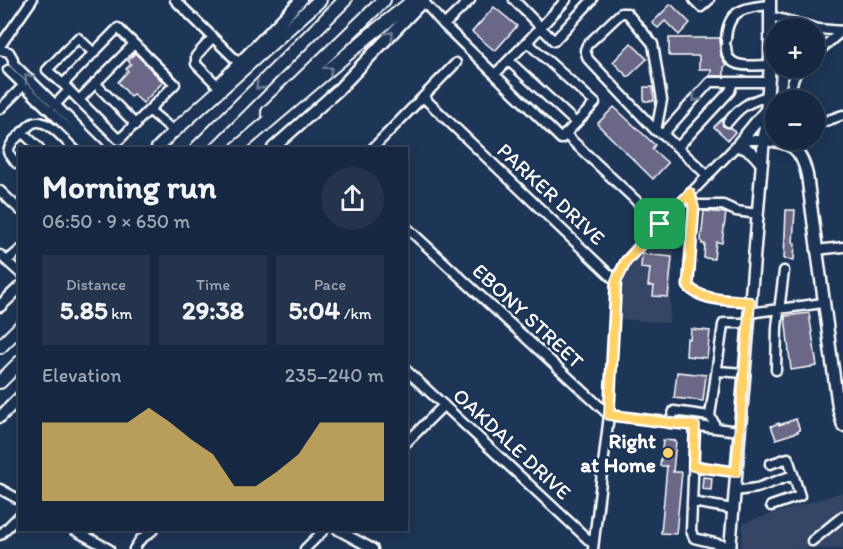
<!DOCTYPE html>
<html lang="en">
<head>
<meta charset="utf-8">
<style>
  :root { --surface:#162841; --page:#23344c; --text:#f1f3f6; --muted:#9ea6b1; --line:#35445a; --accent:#ffd166 }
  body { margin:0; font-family:Itim,sans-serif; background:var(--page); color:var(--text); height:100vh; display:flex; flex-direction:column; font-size:22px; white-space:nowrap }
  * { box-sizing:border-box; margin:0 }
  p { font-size:20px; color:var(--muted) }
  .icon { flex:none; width:33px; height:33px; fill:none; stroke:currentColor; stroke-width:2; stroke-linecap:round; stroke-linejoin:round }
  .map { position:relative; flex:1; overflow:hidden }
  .side { position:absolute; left:18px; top:147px; width:390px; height:384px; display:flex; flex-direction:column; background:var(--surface); border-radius:0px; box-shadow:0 3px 15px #0003,0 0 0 2px var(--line) }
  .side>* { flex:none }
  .buttons { position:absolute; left:765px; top:18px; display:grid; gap:12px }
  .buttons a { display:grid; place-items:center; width:60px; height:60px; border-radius:50%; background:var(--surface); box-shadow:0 3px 15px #0003,0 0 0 2px var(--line); font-size:30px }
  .pin { position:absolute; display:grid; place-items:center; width:51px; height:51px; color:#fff; margin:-26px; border-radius:12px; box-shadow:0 3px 9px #0006 }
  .round { display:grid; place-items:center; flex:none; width:63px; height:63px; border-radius:32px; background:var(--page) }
  .summary { display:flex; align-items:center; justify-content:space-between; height:102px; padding:0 24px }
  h1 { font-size:33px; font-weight:700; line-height:45px }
  .figures { display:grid; grid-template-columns:repeat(3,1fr); gap:9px; height:102px; padding:6px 24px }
  .figures div { display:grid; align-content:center; border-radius:0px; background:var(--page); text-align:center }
  .figures b { font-size:26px; font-weight:700 }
  .figures small { font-size:16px; font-weight:400 }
  .figures p { font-size:16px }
  .chart { height:168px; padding:12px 24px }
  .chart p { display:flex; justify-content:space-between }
  .chart svg { width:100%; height:108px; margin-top:6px; fill:var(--accent); opacity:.7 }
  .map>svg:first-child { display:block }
  .built { fill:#344465 }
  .building { fill:#6b6786; stroke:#fff; stroke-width:1.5 }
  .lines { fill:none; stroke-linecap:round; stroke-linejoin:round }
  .minor-casing { stroke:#fff; stroke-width:13 }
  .major-casing { stroke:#fff; stroke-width:15 }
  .highway-casing { stroke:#fff; stroke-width:16 }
  .minor { stroke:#1d3557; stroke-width:8 }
  .major { stroke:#1d3557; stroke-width:10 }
  .highway { stroke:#1d3557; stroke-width:12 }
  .oneway { stroke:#6c7c92 }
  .route-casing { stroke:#fff; stroke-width:12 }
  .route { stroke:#ffd166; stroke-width:8 }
  .poi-dot { fill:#ffd166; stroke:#1d3557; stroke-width:2 }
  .labels { text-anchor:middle; stroke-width:5; stroke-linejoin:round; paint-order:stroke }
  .street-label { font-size:21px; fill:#fff; stroke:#1d3557 }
  .poi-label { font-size:21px; font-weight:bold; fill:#fff; stroke:#1d3557; text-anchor:end }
</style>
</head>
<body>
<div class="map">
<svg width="843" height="549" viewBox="0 0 843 549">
  <rect width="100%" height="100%" fill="#1d3557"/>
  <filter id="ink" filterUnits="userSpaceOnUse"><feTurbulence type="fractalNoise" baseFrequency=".0167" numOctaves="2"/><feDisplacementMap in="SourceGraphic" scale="12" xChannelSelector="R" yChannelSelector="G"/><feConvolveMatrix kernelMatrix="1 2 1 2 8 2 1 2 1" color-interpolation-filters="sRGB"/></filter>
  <g filter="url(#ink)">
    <path class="built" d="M677,213l-8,110 -49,-4 4,-40 3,-10 9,-13z
      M843,492v57h-102l2,-26z"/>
    <path class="building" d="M671,4l19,19 -11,12 -14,-14 -7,7 -6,-5z
      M494,7l23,19 -22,25 -23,-19z
      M669,38h51l1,18 5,9 -2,2v9h-14l1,-7h-12v-13h-30z
      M631,43l16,16 -19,18 -15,-15z
      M135,53l28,29 -20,21 -10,-9 -2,3 -13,-15 10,-11 -2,-2 5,-5 -3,-3z
      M644,87h9l1,14h-10z
      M614,107l41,38 -3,4 16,14 -15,16 -56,-55z
      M722,119l1,7 8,2 4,4 -7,8 -14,-13z
      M786,210h9l-2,33h2l-1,17 -10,-1z
      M704,211l22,2 -4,30 -6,-1 -2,17 -10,-1 1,-14h-3l-1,-4z
      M642,254l30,3 -4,40 -15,-1 1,-10h-6l2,-17 -9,-1z
      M809,313l8,53 -26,4 -6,-54z
      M691,329l19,2 -3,27 -21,-2 1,-18 3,1z
      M677,372l29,3 -3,26 -29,-3z
      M796,419l4,11 -3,1 1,1 -22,7 -5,-13 8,-3v2z
      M663,440l13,1 -3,31h9l-6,62 -15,-1 6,-67h-7z
      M703,477l9,1 -1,12 -9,-1z"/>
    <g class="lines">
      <g class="minor-casing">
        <path id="minor" d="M175,0l64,63
          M514,0l40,41 38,-41
          M694,0l7,7 8,-7
          M423,1l21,24 26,-25
          M770,16l49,13 24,2
          M444,25l117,114 34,-36 -68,-61 -32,32
          M118,28l57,56 -56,56 -56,-56z
          M213,37l-17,19v8l22,22
          M726,40c1,-30 18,-33 44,-35
          M527,42l39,-42
          M0,46l32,-46
          M726,47c0,24 27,18 44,18
          M0,50l9,2 4,7v4l86,85
          M814,55l29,-25
          M509,61l67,62
          M8,70l80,78
          M95,83l41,42
          M63,84l-16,-14 31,-32 16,15
          M423,97l193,184
          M79,100l55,-56
          M792,100c-2,-13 0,-21 8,-32
          M55,105l14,-15
          M0,109l23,-23
          M150,111l24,20
          M728,122c13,-16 19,-19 39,-26
          M814,125l29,-10
          M656,131l6,-31 -9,-56 -26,-31h-6l-34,32 -2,5 3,9 68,72 7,3 45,42
          M22,132l17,16
          M565,134l96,90
          M663,134l47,-52h58
          M678,147l52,-56 3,-9
          M373,148l83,-85
          M16,163l-8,-11c2,-9 7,-13 14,-19 3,-3 7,-8 11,-10 14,-6 31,17 40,25
          M0,191l20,19
          M690,193l4,15 -6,78c14,16 42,13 62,16
          M693,205h30l13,6 22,3
          M406,227l203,188 130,16
          M816,250l27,-3
          M0,255l20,18
          M7,261l13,-11
          M749,313l74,-10
          M406,370l187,174
          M776,370l1,-43 7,-56
          M718,371l26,2
          M670,423l4,-12 36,5
          M695,426l-4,105 3,7 37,9
          M714,428v-5l-4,-7 13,-91 1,-2h24
          M406,443l38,-38
          M770,464l18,-6 12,38 -29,10
          M694,466l42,6
          M0,489l20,11
          M735,491l22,-3 36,-13
          M692,502l41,7
          M74,530l35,19
          M338,530l35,19
          M0,535l20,-20
          M812,541l31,-25
          M134,549l6,-9 13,-10
          M305,549l19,-19
          M593,549l16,-134 7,-134 10,-20 10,-11 103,-107 9,-3h16"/>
      </g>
      <g class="major-casing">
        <path id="major" d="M222,81l79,-81
          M764,140c27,2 37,8 43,35l31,232 5,19
          M739,143l27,-33
          M737,146c13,2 17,8 25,18
          M157,148l23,-23
          M273,148l64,-57 87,-91
          M0,306l20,-19
          M0,417l20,-20
          M730,549l40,-484v-65"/>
      </g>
      <g class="highway-casing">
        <path id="highway" d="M268,112l116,-112
          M174,131l146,-131
          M197,148l148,-148
          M237,148l133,-113 44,-35
          M0,347l20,-20
          M0,382l20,-20"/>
      </g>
      <use href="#minor" class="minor"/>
      <use href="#major" class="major"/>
      <use href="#highway" class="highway"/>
    </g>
    <defs><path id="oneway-chevron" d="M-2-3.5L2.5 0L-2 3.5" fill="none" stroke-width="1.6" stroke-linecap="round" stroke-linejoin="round" transform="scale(1.5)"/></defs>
    <g class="oneway">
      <use href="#oneway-chevron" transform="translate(390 35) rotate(-46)"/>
      <use href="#oneway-chevron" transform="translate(329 70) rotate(-40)"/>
      <use href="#oneway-chevron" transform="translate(28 78) rotate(-135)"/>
      <use href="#oneway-chevron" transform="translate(259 86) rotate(135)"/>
      <use href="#oneway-chevron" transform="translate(696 98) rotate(132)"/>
    </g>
  </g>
  <g class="lines" filter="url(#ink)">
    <g class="route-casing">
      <path id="route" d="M690,193l4,15 -6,78c13,16 42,13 62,16l-14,170 -43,-6 2,-40 -86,-11 7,-134 10,-20z"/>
    </g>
    <use href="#route" class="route"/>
  </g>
  <circle class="poi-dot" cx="668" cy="453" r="6"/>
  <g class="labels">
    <g class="street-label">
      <text transform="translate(551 194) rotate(43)" y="7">PARKER DRIVE</text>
      <text transform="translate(528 316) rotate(43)" y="7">EBONY STREET</text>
      <text transform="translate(512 444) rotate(43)" y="7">OAKDALE DRIVE</text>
    </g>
    <g class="poi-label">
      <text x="656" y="448">Right<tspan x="656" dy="24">at Home</tspan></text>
    </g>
  </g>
</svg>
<div class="buttons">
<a>+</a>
<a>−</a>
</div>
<div class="pin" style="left:660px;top:224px;background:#1e9e55"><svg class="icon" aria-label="arrive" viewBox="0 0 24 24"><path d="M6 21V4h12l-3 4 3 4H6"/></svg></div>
<section class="side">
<div class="summary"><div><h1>Morning run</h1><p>06:50 · 9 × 650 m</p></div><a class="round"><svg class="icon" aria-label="share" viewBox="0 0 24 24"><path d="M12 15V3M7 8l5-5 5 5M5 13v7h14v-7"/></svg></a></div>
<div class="figures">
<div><p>Distance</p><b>5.85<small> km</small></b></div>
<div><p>Time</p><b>29:38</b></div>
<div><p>Pace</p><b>5:04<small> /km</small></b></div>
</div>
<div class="chart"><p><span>Elevation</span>235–240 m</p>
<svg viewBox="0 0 160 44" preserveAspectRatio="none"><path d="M0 44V12L10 12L20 12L30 12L40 12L50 6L60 12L70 19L80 25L90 38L100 38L110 32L120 25L130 12L140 12L150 12L160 12V44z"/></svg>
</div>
</section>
</div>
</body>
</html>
